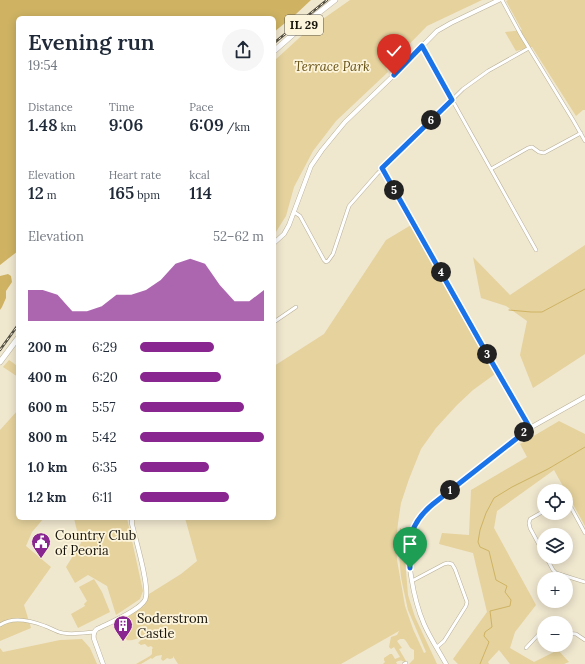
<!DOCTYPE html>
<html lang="en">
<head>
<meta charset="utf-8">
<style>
  :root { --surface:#fff; --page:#f6f6f7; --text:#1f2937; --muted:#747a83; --accent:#89268f }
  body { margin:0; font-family:Lora,serif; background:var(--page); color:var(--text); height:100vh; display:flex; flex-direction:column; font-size:15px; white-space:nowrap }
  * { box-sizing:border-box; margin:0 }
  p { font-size:13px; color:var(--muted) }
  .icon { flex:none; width:22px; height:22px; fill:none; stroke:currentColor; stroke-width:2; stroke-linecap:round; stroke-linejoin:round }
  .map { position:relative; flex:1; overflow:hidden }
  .sheet { position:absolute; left:16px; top:16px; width:260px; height:504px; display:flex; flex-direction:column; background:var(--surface); border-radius:6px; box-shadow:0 2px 10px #0003 }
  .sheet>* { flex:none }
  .fabs { position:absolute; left:537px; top:484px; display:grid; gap:8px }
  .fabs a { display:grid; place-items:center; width:36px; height:36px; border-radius:50%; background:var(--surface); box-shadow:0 2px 10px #0003; font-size:20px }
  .pin { position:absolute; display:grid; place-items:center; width:34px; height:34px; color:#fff; margin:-41px -17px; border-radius:50% 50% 50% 0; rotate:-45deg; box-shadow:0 0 4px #0007 }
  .pin .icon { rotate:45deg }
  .km { position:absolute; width:20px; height:20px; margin:-10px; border-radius:50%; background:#222; color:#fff; font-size:11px; line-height:20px; text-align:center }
  .round { display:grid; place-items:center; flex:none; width:42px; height:42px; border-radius:21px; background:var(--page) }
  .head { display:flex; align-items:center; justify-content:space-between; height:68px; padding:0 12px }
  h1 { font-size:22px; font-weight:600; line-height:30px }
  .metrics { display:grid; grid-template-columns:repeat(3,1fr); gap:6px; height:68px; padding:4px 12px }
  .metrics div { display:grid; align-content:center }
  .metrics b { font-size:17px; font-weight:600 }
  .metrics small { font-size:11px; font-weight:400 }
  .metrics p { font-size:11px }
  .chart { height:112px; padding:8px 12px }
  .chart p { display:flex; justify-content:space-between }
  .chart svg { width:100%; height:72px; margin-top:4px; fill:var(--accent); opacity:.7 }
  ul { padding:0 12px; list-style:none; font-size:13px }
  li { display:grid; grid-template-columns:64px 48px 1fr; align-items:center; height:30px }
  li i { height:10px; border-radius:5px; background:var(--accent) }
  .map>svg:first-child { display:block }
  .green { fill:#e5d29d }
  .water { fill:#cfb363 }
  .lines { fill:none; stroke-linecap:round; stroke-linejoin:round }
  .stream { stroke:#cfb363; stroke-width:1 }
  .minor-casing { stroke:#b7af98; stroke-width:4 }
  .tertiary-casing { stroke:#b7af98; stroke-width:5 }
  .primary-casing { stroke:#b7af98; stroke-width:6 }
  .minor { stroke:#fff; stroke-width:3 }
  .tertiary { stroke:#fff; stroke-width:4 }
  .primary { stroke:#fff; stroke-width:5 }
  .rail-casing { stroke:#534f42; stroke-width:2.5 }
  .rail { stroke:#fdf4dc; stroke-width:1; stroke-dasharray:3; stroke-linecap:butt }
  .route-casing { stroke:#fff; stroke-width:8 }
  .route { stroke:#1a73e8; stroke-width:5 }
  .labels { text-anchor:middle; stroke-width:3.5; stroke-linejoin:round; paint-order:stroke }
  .shield { fill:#fdf4dc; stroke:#5b564a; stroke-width:1 }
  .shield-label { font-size:12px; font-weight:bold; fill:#16130b }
  .park-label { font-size:13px; font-style:italic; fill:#655113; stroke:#fdf4dc }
  .poi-label { font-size:13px; fill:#16130b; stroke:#fdf4dc; text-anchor:start }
</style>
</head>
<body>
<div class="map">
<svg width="585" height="664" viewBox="0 0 585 664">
  <rect width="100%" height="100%" fill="#f0e7cf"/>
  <path class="green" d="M350,0h132l-55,26 -41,42 2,4 -52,49 -23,30 -19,36 -8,29 -12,19v-174l36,-33z
    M508,0h77v110h-2l-7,6 -44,-69 -16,4 -11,-19 17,-2 -16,-29z
    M411,225l49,89 27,45 8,15 -22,16 -16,15 -21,23 -15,21 -12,30 -8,24 -3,20 -2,19 1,18 8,46 8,23 11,24 2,-1 -18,-42 -5,-23 -2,-10 -2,-23 1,-26h1l3,28 1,5 1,10 2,24 7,22 22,47h-28l5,-5v-9c-6,-2 -5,-7 -10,-11h-4l-3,2 5,7 -3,1 7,12 -2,1c-2,-2 -5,-2 -8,0l1,2h-14l2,-2 -1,-2v-2l6,-4h2l3,5 5,-2 -6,-10 -3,2 -2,-2 2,-10 6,-2 2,-4 -58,33h-163l-5,-8v2l-3,1 -3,-1 -4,3 -2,-2 1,-4 -6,1 -4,3 -1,-1 -10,6h-5l14,-8 2,-2v-5l1,-1 -2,-2 -3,1 -3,-3 -4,1 -3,-2 5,-5 -2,-2c-3,3 -10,5 -14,4l-2,-2h-1v-2l3,-12 -6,-3 23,-15 5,-12 32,-20 16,-13 -12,-43h89v-152l50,-32 62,-94z
    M585,245v109l-52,34 -13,-33 7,-34 -21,-15 -25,-8 -8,-41 37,38z
    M9,360l7,5 2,-2v14l-15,-10z
    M18,410v108h26l-12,14 -6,14 25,21 -27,38 7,23 -31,13v-211z
    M559,421l26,13v92l-31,-56 -57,41 -3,17 42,77 -21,27 -5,16 24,14 24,-12 11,12 -5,2h-54l-11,-14 -11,12 1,2h-31l-5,-5 34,-47 -14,-59 -34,-9 3,-11 27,2 2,-45 56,-33 -7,-13z
    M74,518h53l16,73 -3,8 -24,16 -9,-29 -19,-11 -13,8 -9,-16 15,-24 -5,-16z
    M94,579l8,13 8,20 -32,16 -7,-14 14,-8 -1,-2 3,-3 -8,-14z
    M82,639l8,9 7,16h-97v-16l3,4 57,-12z"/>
  <path class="water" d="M0,0h311l-15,14 -22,18v-14h-256v233l-18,14z
    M8,274l3,2 1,6 -6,9v7l-4,9 -2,3v-34z"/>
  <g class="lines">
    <path class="stream" d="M509,310l22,2h11l43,-23
      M480,664l9,-22 -5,-6 1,-4 7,-5 -2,-16 20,-5 1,-6 -6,-8 2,-6 -11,-6 -7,-29 -9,-4 -2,-5 2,-12 6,-17 8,-15 18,-11 36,-18 37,-22"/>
    <g class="minor-casing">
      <path id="minor" d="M502,0l19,35 52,85 12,21
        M422,46l114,204
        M382,168l100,177 48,83
        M491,169l37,-21 4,-1 7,5 5,1 37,-20
        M294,212l6,4 24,44 2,2 2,-1 5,-7 16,-48 28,-32 86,-85 25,-18 41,-23
        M274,322l22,-15
        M566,500l2,2 17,31
        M544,511l-14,8 -1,4 1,5 14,26
        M546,557l7,13 3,3 29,9
        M412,581l32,-17 4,-1 4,1 3,5 12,33 -1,4 -22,35 -7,6
        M0,625c13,-9 32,-4 45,1 6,2 11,6 18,7 9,2 21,0 31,-1
        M566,633l10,1 9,6
        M526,648l13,-14 5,-2
        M404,664l2,-1"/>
    </g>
    <g class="tertiary-casing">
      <path id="tertiary" d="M274,243l10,-9 5,-9 22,-59 11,-16 23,-28 49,-47 43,-44 14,-8 48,-23
        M103,664l-9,-25c-1,-5 0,-8 3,-10 12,-6 42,-18 48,-29 6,-11 -10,-62 -13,-76v-6
        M446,664c-7,-13 -16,-26 -22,-40 -10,-23 -20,-70 -12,-94 3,-8 9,-16 16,-22l100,-79 57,-32"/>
    </g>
    <g class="primary-casing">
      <path id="primary" d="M274,51l33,-29 28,-22
        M0,362l18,-24"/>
    </g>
    <use href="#minor" class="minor"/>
    <use href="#tertiary" class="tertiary"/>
    <use href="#primary" class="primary"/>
    <g class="rail-casing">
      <path id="rail" d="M274,43l53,-43
        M0,350l18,-25"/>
    </g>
    <use href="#rail" class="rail"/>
  </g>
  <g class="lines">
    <g class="route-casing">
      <path id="route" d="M394,75l28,-29 30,54 -70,68 100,177 48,83 -97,76c-24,20 -24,35 -23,64"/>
    </g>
    <use href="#route" class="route"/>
  </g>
  <defs>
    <g id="civic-pin" transform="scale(1)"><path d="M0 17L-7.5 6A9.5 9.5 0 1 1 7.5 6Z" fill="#89268f" stroke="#fdf4dc"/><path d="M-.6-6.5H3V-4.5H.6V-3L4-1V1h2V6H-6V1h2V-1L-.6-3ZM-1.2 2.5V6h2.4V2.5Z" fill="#fff"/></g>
    <g id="building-pin" transform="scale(1)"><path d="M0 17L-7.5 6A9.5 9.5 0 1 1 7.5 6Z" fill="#89268f" stroke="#fdf4dc"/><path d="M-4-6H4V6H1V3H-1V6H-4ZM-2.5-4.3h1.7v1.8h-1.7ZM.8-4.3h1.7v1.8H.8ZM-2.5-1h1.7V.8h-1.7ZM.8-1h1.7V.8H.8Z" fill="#fff"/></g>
  </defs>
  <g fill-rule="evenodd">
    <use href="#civic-pin" x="41" y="542"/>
    <use href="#building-pin" x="123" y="625"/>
  </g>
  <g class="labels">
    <rect class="shield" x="285" y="15" width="38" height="20" rx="3"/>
    <g class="shield-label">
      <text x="304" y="29">IL 29</text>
    </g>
    <g class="park-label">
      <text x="332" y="71">Terrace Park</text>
    </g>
    <g class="poi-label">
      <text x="55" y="540">Country Club<tspan x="55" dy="15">of Peoria</tspan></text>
      <text x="137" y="623">Soderstrom<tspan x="137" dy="15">Castle</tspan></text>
    </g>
  </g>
</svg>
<div class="fabs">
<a><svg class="icon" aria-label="locate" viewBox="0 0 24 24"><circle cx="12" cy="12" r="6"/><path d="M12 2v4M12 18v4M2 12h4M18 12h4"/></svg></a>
<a><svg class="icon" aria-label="layers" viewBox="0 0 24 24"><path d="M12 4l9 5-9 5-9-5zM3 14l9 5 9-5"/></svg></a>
<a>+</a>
<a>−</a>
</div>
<div class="pin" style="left:410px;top:568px;background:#1e9e55"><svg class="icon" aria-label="arrive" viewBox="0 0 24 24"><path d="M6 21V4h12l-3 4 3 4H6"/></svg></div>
<div class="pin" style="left:394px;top:75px;background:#d93025"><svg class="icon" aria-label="check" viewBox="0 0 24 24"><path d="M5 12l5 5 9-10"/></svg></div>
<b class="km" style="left:450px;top:490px">1</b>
<b class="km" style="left:524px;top:432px">2</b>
<b class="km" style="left:487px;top:354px">3</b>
<b class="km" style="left:441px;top:272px">4</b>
<b class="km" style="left:394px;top:190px">5</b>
<b class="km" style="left:431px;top:120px">6</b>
<section class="sheet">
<div class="head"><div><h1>Evening run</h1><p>19:54</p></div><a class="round"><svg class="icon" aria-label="share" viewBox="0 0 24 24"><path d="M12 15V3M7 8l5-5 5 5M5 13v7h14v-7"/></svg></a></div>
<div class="metrics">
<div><p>Distance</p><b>1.48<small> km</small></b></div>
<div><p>Time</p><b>9:06</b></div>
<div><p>Pace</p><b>6:09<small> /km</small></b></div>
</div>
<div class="metrics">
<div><p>Elevation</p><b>12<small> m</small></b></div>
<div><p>Heart rate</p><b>165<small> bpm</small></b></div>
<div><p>kcal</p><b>114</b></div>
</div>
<div class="chart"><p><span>Elevation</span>52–62 m</p>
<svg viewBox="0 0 160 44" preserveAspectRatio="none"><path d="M0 44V25L10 25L20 28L30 38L40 38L50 35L60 28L70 28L80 25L90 19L100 9L110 6L120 9L130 22L140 32L150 32L160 25V44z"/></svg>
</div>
<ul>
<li><b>200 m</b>6:29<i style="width:60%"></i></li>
<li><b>400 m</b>6:20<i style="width:65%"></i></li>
<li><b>600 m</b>5:57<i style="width:84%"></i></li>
<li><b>800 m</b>5:42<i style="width:100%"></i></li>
<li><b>1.0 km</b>6:35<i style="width:56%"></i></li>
<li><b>1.2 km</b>6:11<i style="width:72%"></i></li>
</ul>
</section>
</div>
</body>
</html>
